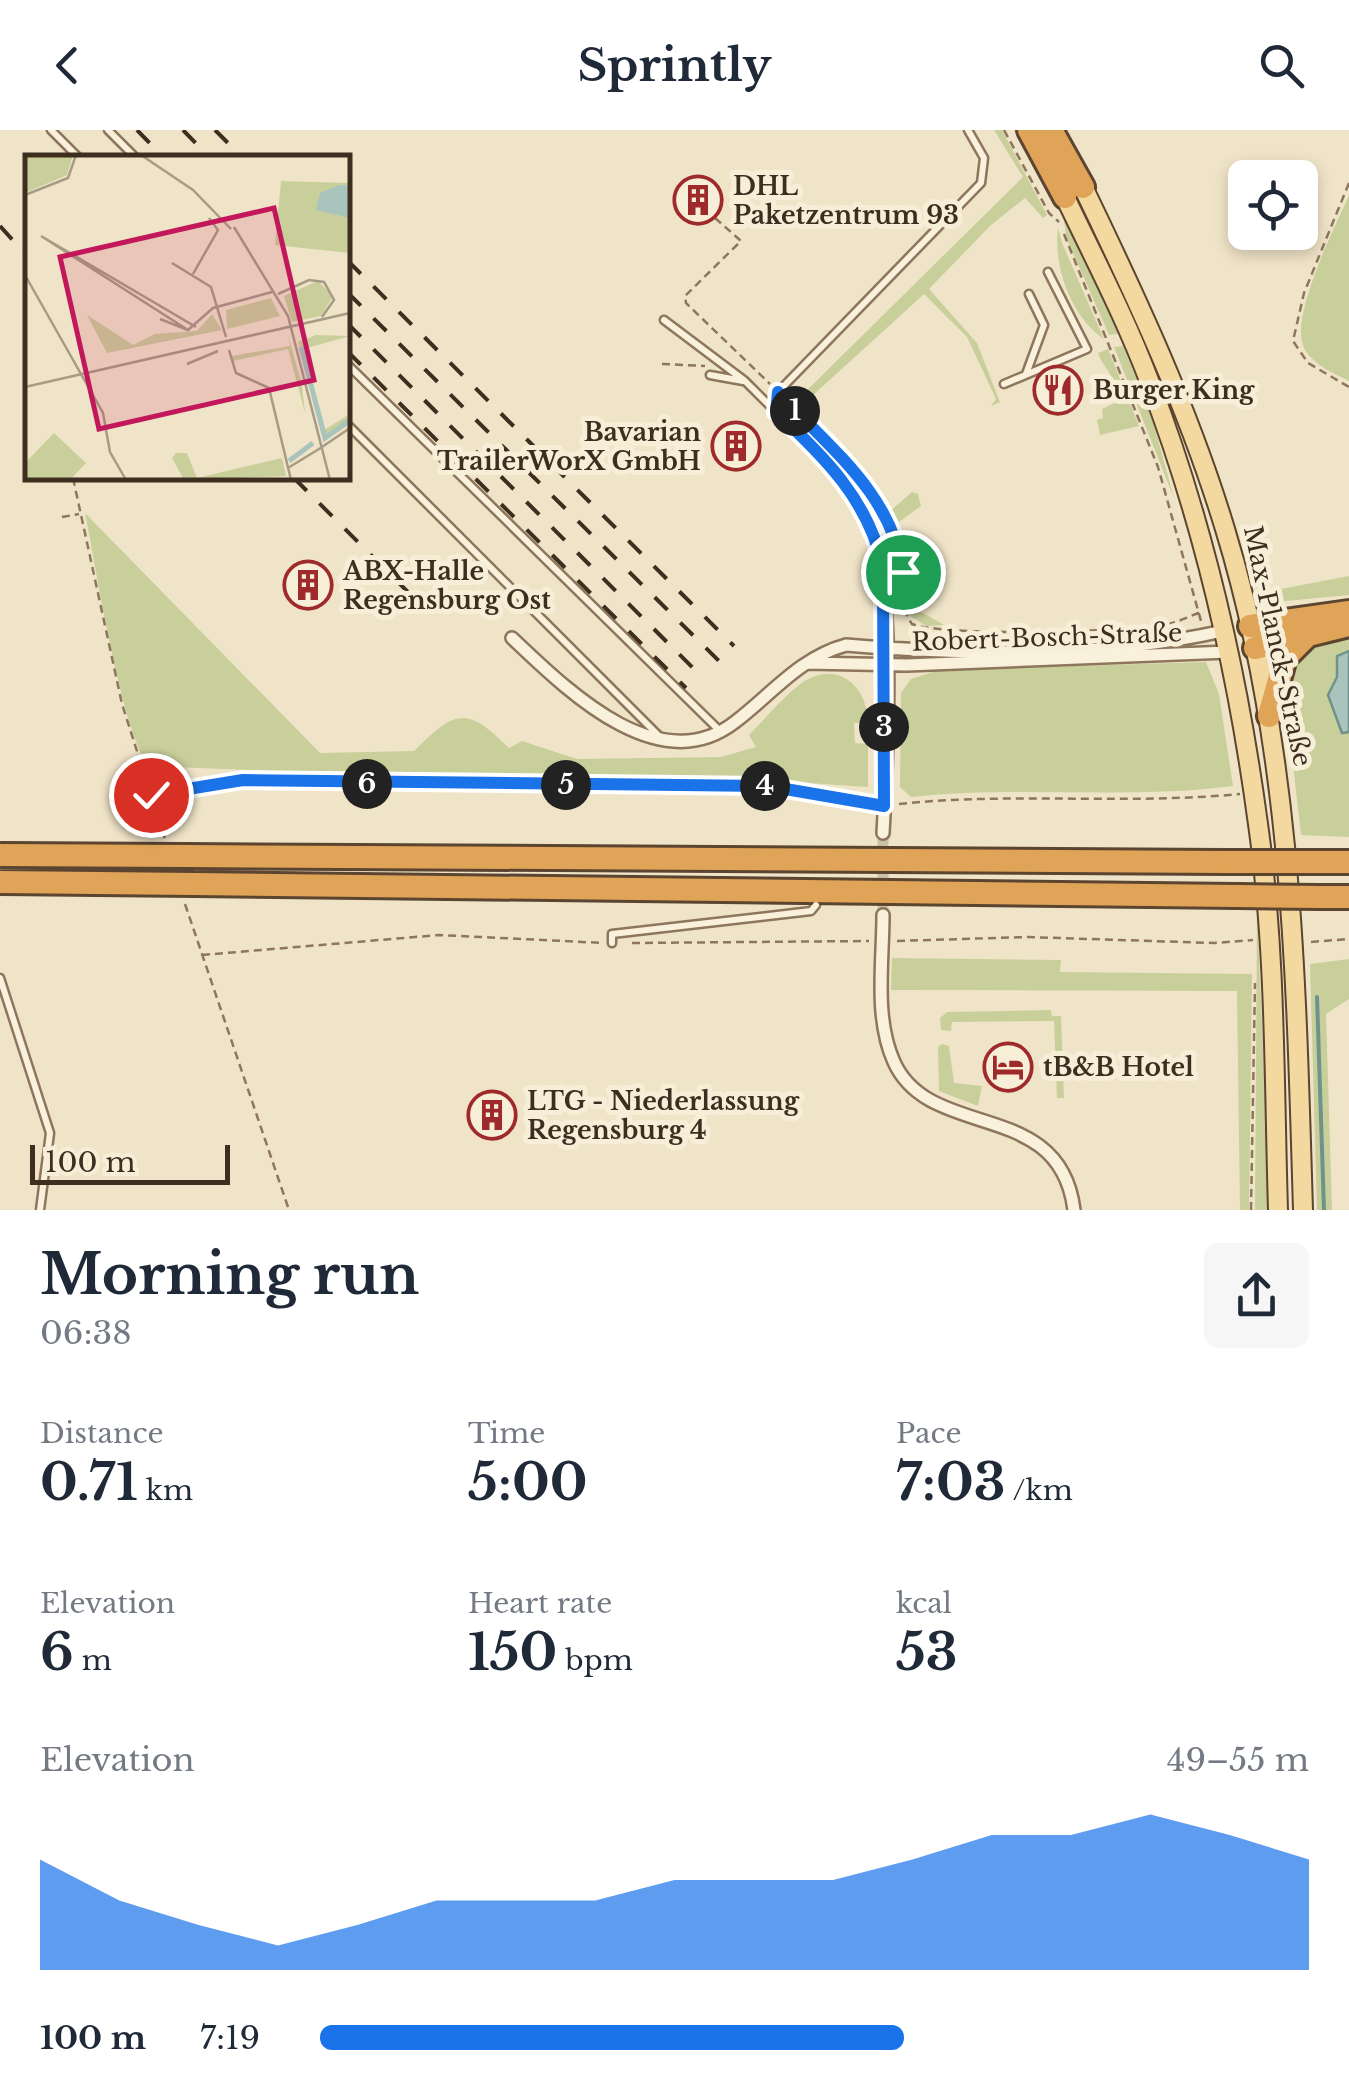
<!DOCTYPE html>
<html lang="en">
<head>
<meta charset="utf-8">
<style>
  :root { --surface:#fff; --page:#f6f6f7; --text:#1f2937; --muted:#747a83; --accent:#1a73e8 }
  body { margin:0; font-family:"Libre Baskerville",serif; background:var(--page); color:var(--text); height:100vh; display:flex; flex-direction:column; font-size:38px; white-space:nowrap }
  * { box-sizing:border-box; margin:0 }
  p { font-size:32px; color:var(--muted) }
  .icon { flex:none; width:55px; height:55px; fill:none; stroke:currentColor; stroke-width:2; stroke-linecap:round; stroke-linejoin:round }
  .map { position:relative; height:1080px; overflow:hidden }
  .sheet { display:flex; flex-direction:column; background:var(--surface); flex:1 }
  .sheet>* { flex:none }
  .fabs { position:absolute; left:1228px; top:30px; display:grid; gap:20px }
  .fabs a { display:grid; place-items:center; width:90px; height:90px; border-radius:15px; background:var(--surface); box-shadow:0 5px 15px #0003; font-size:50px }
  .scale { position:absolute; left:30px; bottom:25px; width:200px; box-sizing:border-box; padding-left:10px; border:5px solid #3d2e20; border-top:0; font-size:28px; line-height:35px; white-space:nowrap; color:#3d2e20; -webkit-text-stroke:8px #f7eed8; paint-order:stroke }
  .pin { position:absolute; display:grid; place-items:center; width:85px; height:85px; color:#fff; margin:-42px; border:5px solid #fff; border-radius:50%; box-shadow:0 2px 10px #0007 }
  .km { position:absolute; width:50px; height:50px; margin:-25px; border-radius:50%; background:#222; color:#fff; font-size:28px; line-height:50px; text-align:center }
  .round { display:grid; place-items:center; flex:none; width:105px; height:105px; border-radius:15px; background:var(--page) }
  .head { display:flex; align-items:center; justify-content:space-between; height:170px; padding:0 40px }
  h1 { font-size:55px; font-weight:800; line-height:75px }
  .stats { display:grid; grid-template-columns:repeat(3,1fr); gap:15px; height:170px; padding:10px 40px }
  .stats div { display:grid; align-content:center }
  .stats b { font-size:50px; font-weight:800 }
  .stats small { font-size:28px; font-weight:400 }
  .stats p { font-size:28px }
  .chart { height:280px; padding:20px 40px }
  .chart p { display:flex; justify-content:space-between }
  .chart svg { width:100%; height:180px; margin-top:10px; fill:var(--accent); opacity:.7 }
  ul { padding:0 40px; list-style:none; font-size:32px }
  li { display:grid; grid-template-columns:160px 120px 1fr; align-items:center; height:75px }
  li i { height:25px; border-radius:12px; background:var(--accent) }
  header { display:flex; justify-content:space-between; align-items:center; height:130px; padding:0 40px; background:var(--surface); font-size:45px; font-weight:800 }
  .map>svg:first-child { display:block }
  .green { fill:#c9cf9b }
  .water { fill:#a9c4bc; stroke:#6f938a; stroke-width:2.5 }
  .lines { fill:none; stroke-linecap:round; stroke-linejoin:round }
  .stream { stroke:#6f938a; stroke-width:4 }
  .street-tunnel { stroke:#ccc0a6; stroke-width:11; stroke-dasharray:11 5.5; stroke-linecap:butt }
  .lane-casing { stroke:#8d765c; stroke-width:11 }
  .street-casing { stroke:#8d765c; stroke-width:16 }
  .primary-casing { stroke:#5b4430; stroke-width:22 }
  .highway-casing { stroke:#5b4430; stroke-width:28 }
  .path { stroke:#8d765c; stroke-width:2.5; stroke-dasharray:8 5; stroke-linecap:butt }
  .lane { stroke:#faf1dc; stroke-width:6 }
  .street { stroke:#faf1dc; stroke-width:11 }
  .primary { stroke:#f3d9a0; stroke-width:18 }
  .highway { stroke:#e0a458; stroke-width:22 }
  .rail { stroke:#3d2e20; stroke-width:4; stroke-dasharray:18 18; stroke-linecap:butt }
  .highway-bridge-casing { stroke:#5b4430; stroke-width:28; stroke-linecap:butt }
  .highway-bridge { stroke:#e0a458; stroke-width:22 }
  .route-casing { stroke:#fff; stroke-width:20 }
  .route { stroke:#1a73e8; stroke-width:12 }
  .labels { text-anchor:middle; stroke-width:10; stroke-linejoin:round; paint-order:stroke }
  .poi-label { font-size:25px; font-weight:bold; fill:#3d2e20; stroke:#f7eed8; text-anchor:start }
  .street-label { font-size:25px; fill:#3d2e20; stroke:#f7eed8 }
  .inset-river { fill:none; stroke:#a9c4bc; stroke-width:5 }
  .inset-road { fill:none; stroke:#a89b85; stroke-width:2.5 }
  .view { fill:#c2185b; fill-opacity:0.15; stroke:#c2185b; stroke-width:5 }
  .inset-edge { fill:none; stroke:#3d2e20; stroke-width:5 }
</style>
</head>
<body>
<header><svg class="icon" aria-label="back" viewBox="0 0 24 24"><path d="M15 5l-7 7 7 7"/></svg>Sprintly<svg class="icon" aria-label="search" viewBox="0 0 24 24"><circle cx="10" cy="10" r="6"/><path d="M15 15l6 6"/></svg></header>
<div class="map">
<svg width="1349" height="1080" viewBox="0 0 1349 1080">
  <rect width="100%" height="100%" fill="#f0e4c8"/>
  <path class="green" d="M994,0h8l45,85 -4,3 -18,-20 -34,27 -62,64 48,54 23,59 -9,4 5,-7 -29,-62 -43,-43 -125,114 -4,-6 228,-225z
    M1349,65v186c-16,-8 -35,-16 -44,-31 -18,-30 31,-124 44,-155z
    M1063,80l55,124 -9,1 -43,-98z
    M1058,98l4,15 42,96c-33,-22 -51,-73 -46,-111z
    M1123,216l28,68 23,84 -60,-151z
    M1108,219l31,77 -39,9 -3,-15 6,-2 -1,-9 13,-6c6,-24 -11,-32 -17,-50z
    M912,362l6,2 3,12 -22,16 19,88 26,15 -18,1 -17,-11 -5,-54 -16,-48z
    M85,383l235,240 94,-2c41,-41 52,-46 95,-3l13,-7 55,18 144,-2 35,-10 -7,-12c16,-16 32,-36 50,-50 35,-27 68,-2 69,37l-14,1 1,20 13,1v43l-121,-8 -313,-2 -285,-11c-27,-30 -54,-204 -64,-253z
    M1349,446v19l-83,8 4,-12z
    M1349,502v205l-48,-2 -18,-157 22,-31z
    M1206,532l13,32 14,92c-106,14 -215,-1 -322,11l-11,-10 1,-94 10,-14 28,-9z
    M1257,780l13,300h-15z
    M892,828l169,2 -1,12 192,2 -3,236h-9l-3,-219 -346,-1z
    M1349,829v40l-23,15 6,196h-15l-7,-246z
    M1051,880l1,6h9l3,82h-7l-3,-77 -102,1 -1,9 -10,-1 -1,-12 7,-6z
    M942,914l7,2 5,37 28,3 -4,20 -39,-15 -1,-44z"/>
  <path class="water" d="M1349,521v81l-7,1 -14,-38 9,-18v-21z"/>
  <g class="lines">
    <path class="stream" d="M1317,867l7,213"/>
    <path class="street-tunnel" d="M883,785v-82"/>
    <g class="lane-casing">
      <path id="lane" d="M51,0l28,28
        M108,0l28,28
        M664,190l81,61 30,30
        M348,235l373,367
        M1026,244l18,-49 -15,-31
        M710,245l33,6
        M1004,254l83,-35 -39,-77
        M776,281l2,-19 203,-209 3,-25 -16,-28
        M348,295l311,311
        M612,813v-9l199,-23 5,-6
        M0,848l50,155 -10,77"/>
    </g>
    <g class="street-casing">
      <path id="street" d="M776,282c31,30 70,64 91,102 30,57 20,249 16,319
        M512,508c53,50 146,144 223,84 37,-28 64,-64 111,-77 123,10 256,13 377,-14
        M807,533l100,2 321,-13
        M883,785c0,47 -9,103 11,147 36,80 166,35 180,148"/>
    </g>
    <g class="primary-casing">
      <path id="primary" d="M1083,57c54,112 106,223 142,342 68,222 71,451 78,681
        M1065,67c29,61 61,122 85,186 54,141 88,292 108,441 18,127 16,258 20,386"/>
    </g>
    <g class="highway-casing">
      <path id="highway" d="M1029,0l36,67
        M1051,0l32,57
        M1250,496l99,-14
        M1255,518l94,-23
        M1269,586l16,-58 21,-21
        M185,726l1040,6
        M1317,732h32
        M194,754l1044,12
        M1320,767h29"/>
    </g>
    <path class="path" d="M1004,0l45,83 10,9
      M1349,53l-45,110 -11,48 15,22 41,24
      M715,88l26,23 -56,55 1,7 84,81
      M1064,104l94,233 43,154
      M662,234l43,2
      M786,270l14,17
      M842,328c29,28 53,62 60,103 3,21 -3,45 10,63 34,13 215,8 256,0 13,-3 24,-9 36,-13
      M73,348l49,226 43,135
      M62,387l17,-3
      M1249,425l11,39
      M151,665l92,-15 525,6 103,17
      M899,674c114,-12 227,1 341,-10
      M185,774l104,306
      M897,811l131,-4 186,6 39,-3
      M1311,812l38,-3
      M632,813l237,-2
      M202,825l237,-20 165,8
      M1251,1080l4,-227"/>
    <use href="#lane" class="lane"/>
    <use href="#street" class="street"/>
    <use href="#primary" class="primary"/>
    <use href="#highway" class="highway"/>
    <path class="rail" d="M137,0l27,28
      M183,0l27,28
      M215,0l28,28
      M0,96l28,31
      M348,131l386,385
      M348,163l371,368
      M348,194l353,352
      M348,222l338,336
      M294,348l123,123"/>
    <g class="highway-bridge-casing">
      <path id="highway-bridge" d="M0,725l185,1
        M1225,732h92
        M0,752l194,2
        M1238,766l82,1"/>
    </g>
    <use href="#highway-bridge" class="highway-bridge"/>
  </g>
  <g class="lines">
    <g class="route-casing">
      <path id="route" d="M151,665l92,-15 525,6 116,20 -1,-238c-13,-66 -59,-112 -107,-156l2,-20c51,56 114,101 125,180"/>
    </g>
    <use href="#route" class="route"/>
  </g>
  <defs>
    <g id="building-ring" transform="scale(2.5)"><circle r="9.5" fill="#f7eed8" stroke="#9e2a2b" stroke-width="1.5"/><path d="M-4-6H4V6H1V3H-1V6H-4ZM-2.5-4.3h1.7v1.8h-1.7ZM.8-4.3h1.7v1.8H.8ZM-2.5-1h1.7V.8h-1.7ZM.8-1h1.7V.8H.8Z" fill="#9e2a2b"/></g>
    <g id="restaurant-ring" transform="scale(2.5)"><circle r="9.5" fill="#f7eed8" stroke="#9e2a2b" stroke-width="1.5"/><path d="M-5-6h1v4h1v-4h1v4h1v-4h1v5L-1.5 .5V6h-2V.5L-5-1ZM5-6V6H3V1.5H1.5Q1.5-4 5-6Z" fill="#9e2a2b"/></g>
    <g id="hotel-ring" transform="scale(2.5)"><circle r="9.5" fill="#f7eed8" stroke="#9e2a2b" stroke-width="1.5"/><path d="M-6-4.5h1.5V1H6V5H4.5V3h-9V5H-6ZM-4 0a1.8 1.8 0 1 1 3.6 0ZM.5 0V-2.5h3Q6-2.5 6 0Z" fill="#9e2a2b"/></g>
  </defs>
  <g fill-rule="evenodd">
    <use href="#building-ring" x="698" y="70"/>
    <use href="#restaurant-ring" x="1058" y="260"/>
    <use href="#building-ring" x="736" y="316"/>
    <use href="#building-ring" x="308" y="455"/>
    <use href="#hotel-ring" x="1008" y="937"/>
    <use href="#building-ring" x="492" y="985"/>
  </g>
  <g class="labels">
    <g class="poi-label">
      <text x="733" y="65">DHL<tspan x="733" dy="29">Paketzentrum 93</tspan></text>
      <text x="1093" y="269">Burger King</text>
      <text x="701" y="311" text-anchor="end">Bavarian<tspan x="701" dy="29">TrailerWorX GmbH</tspan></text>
      <text x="343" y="450">ABX-Halle<tspan x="343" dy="29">Regensburg Ost</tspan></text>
      <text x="1043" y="946">tB&amp;B Hotel</text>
      <text x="527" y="980">LTG - Niederlassung<tspan x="527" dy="29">Regensburg 4</tspan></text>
    </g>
    <g class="street-label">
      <text transform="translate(1047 507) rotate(-2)" y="9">Robert-Bosch-Straße</text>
      <text transform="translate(1278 516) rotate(78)" y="9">Max-Planck-Straße</text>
    </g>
  </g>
  <g transform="translate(25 25)">
    <rect width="325" height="325" fill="#f0e4c8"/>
    <path d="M0,0h48l-6,20 -42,18zM256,26l69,2v70l-75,-8zM293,126l15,15 -12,20 -29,6 -8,-26zM246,143l9,18 -53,13 -1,-19zM187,159l10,16 -115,23 -20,-38 46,30 22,-11 42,-3zM263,180l14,50 3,28 -17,-64 -55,12 -1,-5 58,-10zM291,180l34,1 -47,13 21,81 26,-16v10l-23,15 -29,-97zM29,278l32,30 -16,17h-45v-17zM151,298h11l10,25 85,-20 4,18 -102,4 -12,-22z" fill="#c9cf9b"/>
    <path d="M314,30l11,1v32l-34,-8 4,-17z" fill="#a9c4bc"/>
    <path class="inset-river" d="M276,192l24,91 25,-18M264,306l24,-18"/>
    <path class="inset-road" d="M116,0l52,35 38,39M0,40l43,-17 8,-23M209,72l54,89 42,164M147,108l39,24 15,50M168,119l25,-44 -9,-12M0,120l78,138 7,39 16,28M253,139l31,-14 15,2 10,18 -12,17M135,164l28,11 25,-22 59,-16M163,175l-147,-94 155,91M204,195l7,23 33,15 22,92M162,209l31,-13M0,232l325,-74M294,294l31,-21M263,313l31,-19"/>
    <path class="view" d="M249,53l40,172 -215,49 -39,-172z"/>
    <rect width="325" height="325" class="inset-edge"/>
  </g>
</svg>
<div class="fabs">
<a><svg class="icon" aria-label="locate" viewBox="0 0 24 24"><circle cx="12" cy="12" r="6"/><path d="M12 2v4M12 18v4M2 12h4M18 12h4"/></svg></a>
</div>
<div class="scale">100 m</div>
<div class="pin" style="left:903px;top:442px;background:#1e9e55"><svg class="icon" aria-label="arrive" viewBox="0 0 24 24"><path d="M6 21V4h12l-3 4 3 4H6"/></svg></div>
<div class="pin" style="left:151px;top:665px;background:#d93025"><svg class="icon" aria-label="check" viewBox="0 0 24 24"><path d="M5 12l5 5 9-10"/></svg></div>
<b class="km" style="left:795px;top:281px">1</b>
<b class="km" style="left:884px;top:597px">3</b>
<b class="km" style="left:765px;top:656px">4</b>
<b class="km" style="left:566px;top:655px">5</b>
<b class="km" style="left:367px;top:654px">6</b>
</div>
<section class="sheet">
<div class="head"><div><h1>Morning run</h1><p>06:38</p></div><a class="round"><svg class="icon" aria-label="share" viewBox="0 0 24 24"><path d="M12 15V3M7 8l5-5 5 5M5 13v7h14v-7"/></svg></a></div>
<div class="stats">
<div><p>Distance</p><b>0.71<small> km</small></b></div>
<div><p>Time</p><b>5:00</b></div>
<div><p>Pace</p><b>7:03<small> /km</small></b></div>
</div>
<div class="stats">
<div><p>Elevation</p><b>6<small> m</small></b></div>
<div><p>Heart rate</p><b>150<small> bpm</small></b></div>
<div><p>kcal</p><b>53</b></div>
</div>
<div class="chart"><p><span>Elevation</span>49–55 m</p>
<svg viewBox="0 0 160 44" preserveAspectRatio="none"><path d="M0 44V17L10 27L20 33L30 38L40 33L50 27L60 27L70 27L80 22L90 22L100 22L110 17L120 11L130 11L140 6L150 11L160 17V44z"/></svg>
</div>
<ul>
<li><b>100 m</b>7:19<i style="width:59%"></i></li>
</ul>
</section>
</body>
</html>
